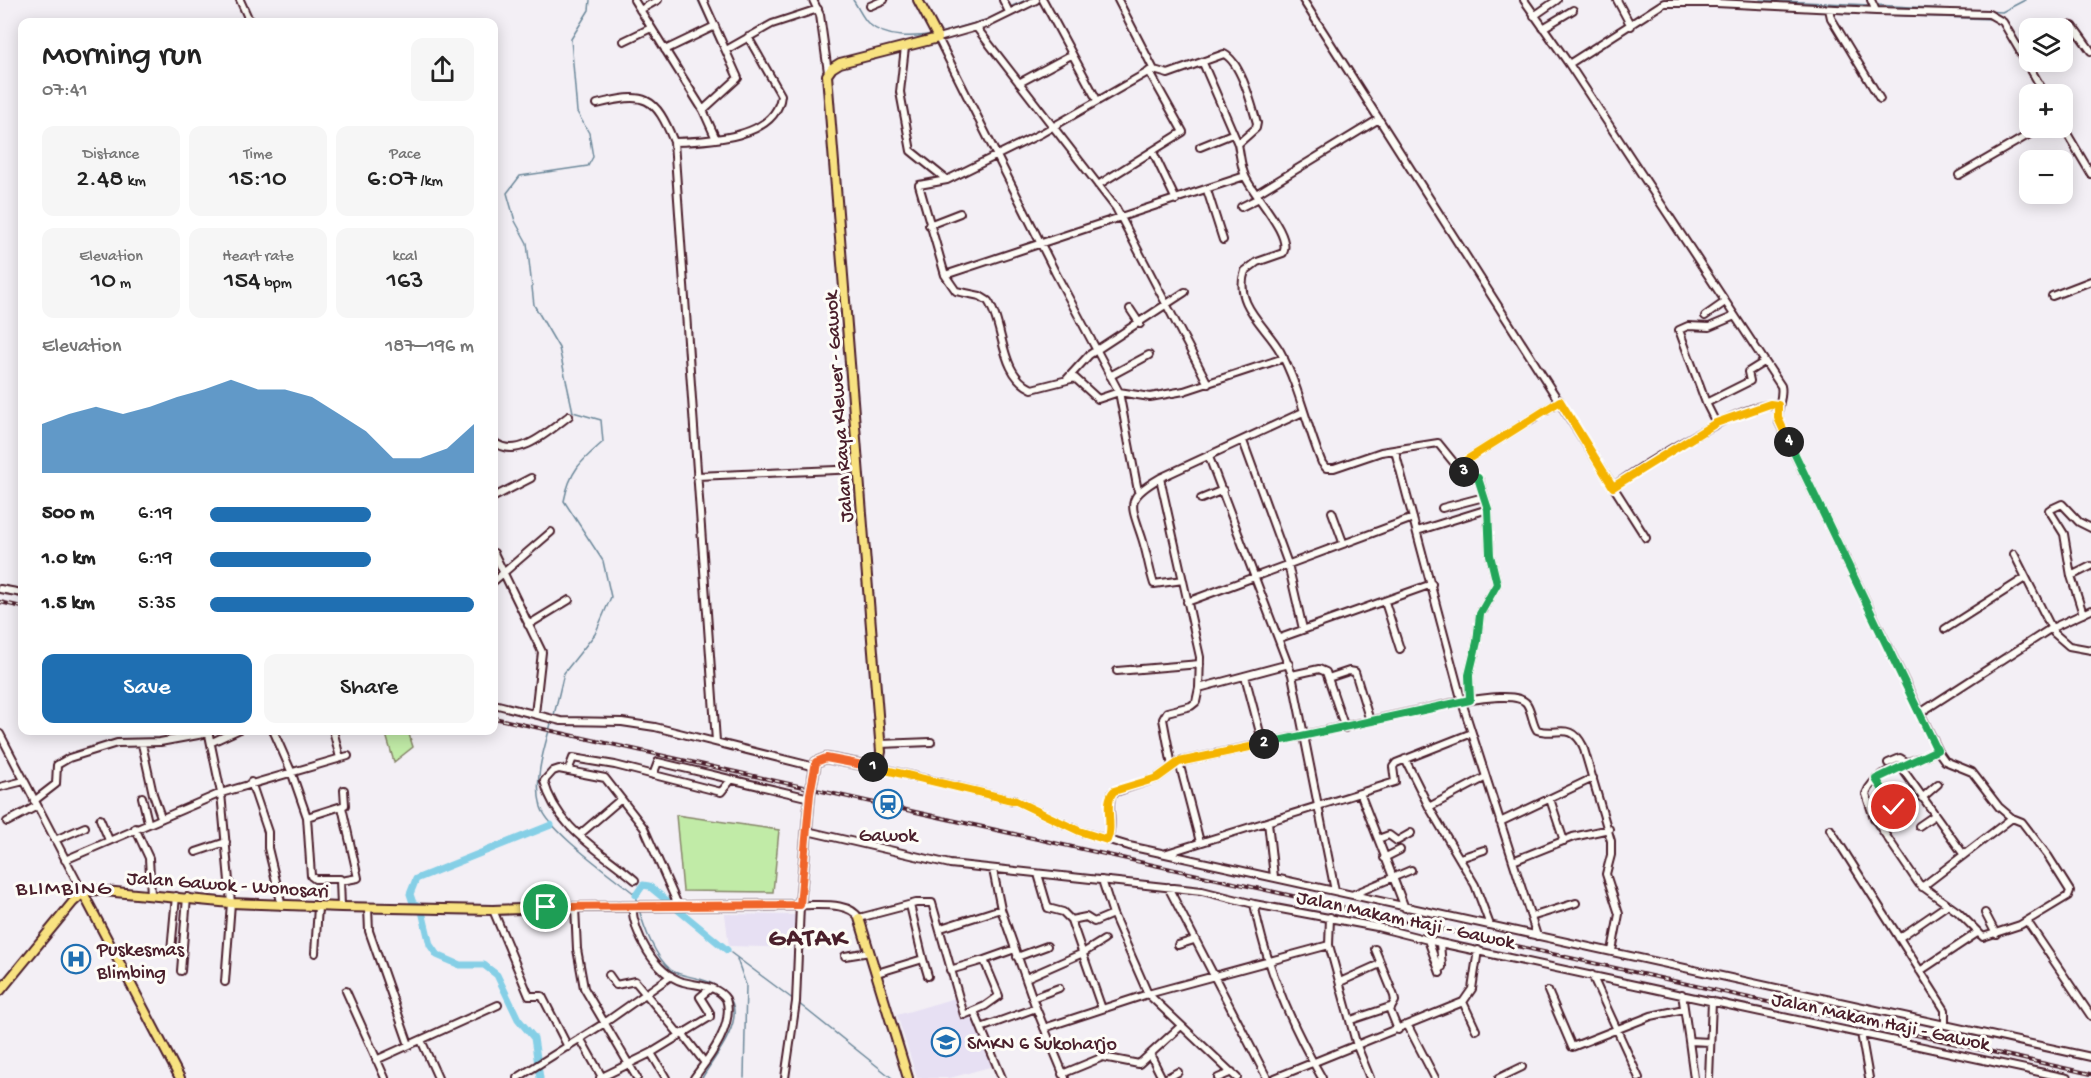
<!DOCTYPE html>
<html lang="en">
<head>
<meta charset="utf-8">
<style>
  :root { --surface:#fff; --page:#f6f6f6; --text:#222; --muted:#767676; --accent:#1f6fb2 }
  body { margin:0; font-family:"Gochi Hand",sans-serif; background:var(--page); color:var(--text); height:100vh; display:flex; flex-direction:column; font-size:22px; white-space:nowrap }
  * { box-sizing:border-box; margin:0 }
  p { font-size:20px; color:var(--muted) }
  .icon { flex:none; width:33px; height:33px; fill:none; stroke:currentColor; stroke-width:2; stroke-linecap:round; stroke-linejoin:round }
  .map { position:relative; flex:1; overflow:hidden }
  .details { position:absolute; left:18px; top:18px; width:480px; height:717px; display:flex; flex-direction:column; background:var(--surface); border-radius:12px; box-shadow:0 3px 15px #0003 }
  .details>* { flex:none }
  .tools { position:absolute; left:2019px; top:18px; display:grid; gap:12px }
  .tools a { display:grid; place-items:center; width:54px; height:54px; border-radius:12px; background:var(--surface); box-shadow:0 3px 15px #0003; font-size:30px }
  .pin { position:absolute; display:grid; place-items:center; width:51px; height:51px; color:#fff; margin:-26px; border:3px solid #fff; border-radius:50%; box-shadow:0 2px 6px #0007 }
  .km { position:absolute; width:30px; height:30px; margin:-15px; border-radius:50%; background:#222; color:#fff; font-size:16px; line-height:30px; text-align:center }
  .round { display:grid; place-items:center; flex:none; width:63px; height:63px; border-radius:12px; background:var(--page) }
  .overview { display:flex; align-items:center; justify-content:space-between; height:102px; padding:0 24px }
  h1 { font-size:33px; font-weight:600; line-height:45px }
  .stats { display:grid; grid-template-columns:repeat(3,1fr); gap:9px; height:102px; padding:6px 24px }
  .stats div { display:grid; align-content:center; border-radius:12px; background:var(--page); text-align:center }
  .stats b { font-size:26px; font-weight:600 }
  .stats small { font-size:16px; font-weight:400 }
  .stats p { font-size:16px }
  .chart { height:168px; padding:12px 24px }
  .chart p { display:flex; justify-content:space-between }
  .chart svg { width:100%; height:108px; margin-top:6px; fill:var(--accent); opacity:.7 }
  .button { display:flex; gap:12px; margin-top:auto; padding:12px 24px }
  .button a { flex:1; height:69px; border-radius:12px; background:var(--accent); color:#fff; font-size:24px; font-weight:600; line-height:69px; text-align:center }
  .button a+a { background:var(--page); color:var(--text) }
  ul { padding:0 24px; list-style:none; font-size:20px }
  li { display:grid; grid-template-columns:96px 72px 1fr; align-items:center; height:45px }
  li i { height:15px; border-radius:8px; background:var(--accent) }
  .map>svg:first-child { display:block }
  .built { fill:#e7e0f3 }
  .green { fill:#c1eba7; stroke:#868569; stroke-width:1.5 }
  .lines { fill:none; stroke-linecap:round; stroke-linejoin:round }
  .stream { stroke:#6d899b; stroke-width:1.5 }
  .canal { stroke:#85cfe6; stroke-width:7 }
  .minor-casing { stroke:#4a1f2b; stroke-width:10 }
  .major-casing { stroke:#4a1f2b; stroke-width:12 }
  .minor { stroke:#fdfcf7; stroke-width:6 }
  .major { stroke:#f8e281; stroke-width:8 }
  .rail-casing { stroke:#4a1f2b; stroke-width:4 }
  .rail { stroke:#fdfcf7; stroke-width:1.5; stroke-dasharray:4.5; stroke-linecap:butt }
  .split-1-casing { stroke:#fff; stroke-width:12 }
  .split-2-casing { stroke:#fff; stroke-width:12 }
  .split-3-casing { stroke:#fff; stroke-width:12 }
  .split-4-casing { stroke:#fff; stroke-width:12 }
  .split-5-casing { stroke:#fff; stroke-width:12 }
  .split-1 { stroke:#f0652b; stroke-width:8 }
  .split-2 { stroke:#f5b400; stroke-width:8 }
  .split-3 { stroke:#22a559; stroke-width:8 }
  .split-4 { stroke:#f5b400; stroke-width:8 }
  .split-5 { stroke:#22a559; stroke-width:8 }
  .labels { text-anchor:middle; stroke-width:6; stroke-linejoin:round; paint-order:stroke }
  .street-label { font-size:20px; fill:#4a1f2b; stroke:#fdfcf7 }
  .poi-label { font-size:20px; fill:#4a1f2b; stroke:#fdfcf7; text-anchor:start }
  .quarter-label { font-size:22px; letter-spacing:1.5px; fill:#4a1f2b; stroke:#fdfcf7 }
  .district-label { font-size:26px; font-weight:bold; letter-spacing:1.5px; fill:#4a1f2b; stroke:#fdfcf7 }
</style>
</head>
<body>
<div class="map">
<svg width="2091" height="1078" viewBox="0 0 2091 1078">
  <rect width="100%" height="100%" fill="#f3eff5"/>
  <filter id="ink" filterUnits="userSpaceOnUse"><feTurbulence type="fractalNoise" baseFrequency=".0167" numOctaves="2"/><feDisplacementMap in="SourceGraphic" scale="12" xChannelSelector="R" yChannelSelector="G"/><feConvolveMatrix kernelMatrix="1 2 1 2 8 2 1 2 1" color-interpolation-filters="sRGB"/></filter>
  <g filter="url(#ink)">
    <path class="built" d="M725,914l70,1 -3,33 -63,-2z
      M955,998l8,21 12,-2 22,48 -47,13h-33l-20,-63z"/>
    <path class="green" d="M385,731h23l5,16 -19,15z
      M676,815l103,15 -6,62 -90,-1z"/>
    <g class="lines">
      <path class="stream" d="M698,0l12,26
        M853,0c5,7 10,19 16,24 16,14 44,14 64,10
        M1760,0l110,5
        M1875,5l127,7 23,-12
        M1010,7l16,-7
        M1802,10l26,2
        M1832,13l160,6
        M775,20l35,-12
        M712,31l9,19
        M940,33l49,-14 17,-9
        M554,715l10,-42 31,-39 16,-37 -8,-36 -39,-60c6,-30 16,-39 39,-59l-2,-22 -28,-8 -14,-64 -25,-43 -7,-62 -12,-22 -8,-28 13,-17 68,-10 5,-9 -4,-24 -12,-21 -6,-73 18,-29 1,-10
        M552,720c-7,26 -19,59 -11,87 8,25 72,69 95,88l2,10
        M639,909c5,19 16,48 32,61 9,6 25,7 35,11 55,22 16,64 -4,97
        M727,950l67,50
        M737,959l9,26 -2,93
        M798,1003l94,75"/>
      <path class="canal" d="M636,895l7,-10 6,1 78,64
        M540,1078l-6,-40 -16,-19 -21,-44 -13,-10h-24l-23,-10 -7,-10 -9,-38 -8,-4 -3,-9 6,-15 135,-54"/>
      <g class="minor-casing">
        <path id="minor" d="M240,0l10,22
          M634,0l69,110 35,-32 -35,-78
          M813,0l7,15 8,57
          M1003,0l6,12
          M1036,0l-49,24 -49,14 117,234 64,120 19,99
          M1043,0l54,100
          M1118,0l36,70
          M1303,0l343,538
          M1524,0l45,64 212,322c3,12 -6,23 -2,36l161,332 5,7 27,11 27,35 13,11 10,4 26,34 22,35 -2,5 -48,29 -37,12 -25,-25 -39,-28 -45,-66 -8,-24c10,-27 49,-31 71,-44
          M1617,0l14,26
          M1871,0l5,11 113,3 14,8 42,72
          M870,6l14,-6
          M1829,9l2,9 49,81
          M640,10l18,-10
          M1534,16l23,-16
          M976,27l140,181 92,176
          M1543,28l30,-18
          M2061,28l8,-3 4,1 18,25
          M624,41l27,-13
          M905,47l-5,45 11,59 36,29 95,-47 106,-61 6,-2 14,4 56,-20c17,8 28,52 33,69l-1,5 -18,16c2,10 3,23 7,32 7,18 48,59 38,77l-26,9 -12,9c-12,33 21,55 35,80 19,35 27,76 42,112l4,5h8l47,-16 57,-9 21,26 20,11 9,29 2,46 7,29 -17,30 -3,28 -8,33 1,25
          M665,50l50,-24
          M726,50l46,-26 46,-15
          M2020,53l10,-6
          M1203,63l35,81
          M1569,64l95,-61h52l160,8
          M1019,83l52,-28
          M597,104c48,-12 58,-9 77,38 33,-1 103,-3 107,-47l-33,-58
          M703,110l13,29
          M2062,125l29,49
          M674,142l42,599
          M1200,147l32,-13
          M1153,152l23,48
          M1959,175l81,-47
          M947,180l-28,5 26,90 300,-99
          M1098,185l85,-53 -34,-61
          M1207,190l16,50
          M1256,194l123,-75
          M1241,207l18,-9
          M929,225l31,-12
          M945,275l11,16 24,5 8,5c17,25 11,73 44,88l43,-11 23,21 21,-7 31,5 34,-6 100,-33
          M2052,296l39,-15
          M1130,309l10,15
          M1705,316l20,-14
          M1110,376l39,-21
          M1067,379l22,-24 96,-63
          M1706,403l-27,-73 9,-4 21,1 26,-11
          M1716,423l-10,-20 44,-22 -2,-9 16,-10
          M1243,441l45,123 15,65
          M494,442c24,19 56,-12 75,-26
          M1395,451l67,251 75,234
          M1209,457l83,218 43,216
          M1457,466l103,-65
          M697,476l162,-7
          M1160,478c-36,21 -29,26 -18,60 5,15 7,31 12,46l29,-4
          M1613,487c26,-20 135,-89 165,-82
          M494,497l37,-19
          M1201,499l22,-9
          M1442,508l42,-11
          M1332,512l11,30
          M1417,531l71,-22
          M494,553l48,99 -7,62
          M2014,554l40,79 15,13 22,4
          M2071,576l20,-10
          M494,581l57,-49
          M0,589l22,4
          M1187,602l226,-84
          M1385,602l15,47
          M2083,614l-12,-38 -7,-42 -15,-24 13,-6 17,18 12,6
          M528,625l41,-25
          M1945,629l80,-51
          M1280,638l152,-54
          M1117,671l83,-7
          M1292,675l27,-6 7,3 19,56
          M1245,676l18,68
          M1328,678l21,-7 6,1 15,49
          M1199,688l90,-24
          M494,704l67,17 61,1 33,5 160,40
          M1920,713l130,-84 41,-19
          M208,730l13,63 10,110 -6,79
          M273,730l18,41 16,46 4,59 4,3h25l1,28
          M333,730l7,28
          M0,734l83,159
          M212,742l26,-12
          M142,744l11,50 8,23
          M880,744l51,-2
          M1405,759l24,48 46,78 15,40
          M1179,762l21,80
          M1888,763l12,-5 8,5
          M1172,766l-9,-47 4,-7 24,-6 5,-4 3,-14 1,-31 -40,-179 143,-66
          M876,767l140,34 63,30 50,15 962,211
          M1901,767l63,88
          M568,771l5,-13 42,7 106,27 10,-12
          M653,775l5,-13 152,36
          M1876,779l18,28
          M251,782l17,50v16l14,58
          M0,787l24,-6
          M1360,793l45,115
          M142,797l6,25
          M1922,798l16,-14
          M1550,799l14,42
          M34,801l22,-17 1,-19 12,-7 48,-15 43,-1 49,-9
          M1429,807l57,-30
          M307,817l38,-12 -1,-15
          M100,819l9,21
          M7,822l30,-16
          M1268,822l6,55
          M1500,822l93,-44
          M1919,826l16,-11
          M135,828l14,30 2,37
          M1830,829l115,181v14
          M807,831l143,33 252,27 52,13 123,23 63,16 627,135
          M579,835l42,-36
          M1378,839l11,-4 8,6 14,-8
          M55,840l30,-13
          M1107,840c8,-15 -1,-32 5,-47l45,-15 22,-16 274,-59c15,-2 65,-13 74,1 5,8 5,19 10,26 20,7 34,-9 46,16l28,95v14l-5,19 13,40 -7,37
          M196,852l30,-10
          M1167,853l228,-71 -2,-15 3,-4 76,-30
          M1384,858l16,-8
          M1460,858l24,-8
          M65,860l156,-67 127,-37
          M1513,861l60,-24 36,-8
          M993,870l8,39
          M1038,874l10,34 15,4 8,8 31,89
          M635,880c-35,-30 -78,-51 -91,-99l9,-10 6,-2 46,9 39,50 34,77
          M1102,880l11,34 35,80 89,84
          M341,881l17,-3 -16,-71
          M1168,887l99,191
          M1922,887l90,-69
          M1354,894l57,-24
          M1254,904c12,62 36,119 68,174
          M632,906c2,28 22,67 51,76 15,4 34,3 43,17 9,26 -17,59 -32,79
          M575,907l2,42 7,39 53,90
          M368,908l1,23 40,114
          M493,910l36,86h13l26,51
          M1985,913l11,21
          M1330,917l-1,28 28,101 13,32
          M1531,917l45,-14
          M1071,920l15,-3 8,5 19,-8
          M2027,921l64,95
          M941,928l60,-19 35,99 29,70
          M1899,938l48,-33
          M1428,940l12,33
          M1440,943l2,24
          M1178,945l16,-5
          M1375,949l19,47 1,5 -5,9 8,20
          M171,951l5,-55
          M315,953l3,-46
          M845,956l25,-4
          M1017,957l30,-11
          M923,959l5,17
          M950,970l34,-10
          M181,971l6,-74
          M1920,971l57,-38
          M877,973l46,-14 -13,-54
          M609,975l7,10 19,-4 44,53
          M1592,975l47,103
          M1026,978l57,-25 21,-13
          M1340,982l40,-18
          M346,991l39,87
          M1548,991l24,56 79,-31 33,-7
          M1682,994l7,47 21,1
          M1032,998l27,-10
          M1463,1002l13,28
          M974,1011l28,67
          M1351,1020l39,-13
          M1408,1026l27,52
          M981,1028l55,-20
          M1044,1028l104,-34 181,-49
          M682,1033l23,30
          M1861,1033l8,45
          M580,1038l22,39
          M421,1040l17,38
          M1689,1041l5,37
          M1150,1054l12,24
          M376,1060l122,-55
          M1062,1074l41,-17 36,7 42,-38
          M517,1078l86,-54 68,-48
          M600,1078l51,-25
          M666,1078l-15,-25 59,-36v-4l-10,-16 11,-9
          M785,1078l11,-76 4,-97c18,1 49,-4 59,13l57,-15h16l32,112 21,-9 14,-10 -15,-36 31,-11
          M1167,1078l11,-6
          M1218,1078l14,-6
          M1275,1078l188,-76 9,-13 6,-39
          M1499,1078l23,-11
          M1709,1078l3,-77"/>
      </g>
      <g class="major-casing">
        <path id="major" d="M83,893l97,185
          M859,918l49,160
          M0,991l73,-89 10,-9 11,-3 137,13 110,4 152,3 82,-3 225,-2 10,-111 6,-32 10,-4 48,9 4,-4 3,-11 -54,-677 5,-7 8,-5 98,-25 -20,-38"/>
      </g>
      <use href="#minor" class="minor"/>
      <use href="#major" class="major"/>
      <g class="rail-casing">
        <path id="rail" d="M0,602l22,5
          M494,718l1597,356"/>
      </g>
      <use href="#rail" class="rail"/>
    </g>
  </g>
  <g class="lines" filter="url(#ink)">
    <g class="split-1-casing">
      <path id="split-1" d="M546,907l254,-2 10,-111 6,-32 10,-4 47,9"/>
    </g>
    <g class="split-2-casing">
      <path id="split-2" d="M873,767l143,34 63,30 28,9c7,-14 -4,-38 7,-49l43,-13 22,-16 85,-18"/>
    </g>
    <g class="split-3-casing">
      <path id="split-3" d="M1264,744l206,-44 -1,-25 8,-33 3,-28 17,-30 -7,-29 -2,-46 -10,-31 -14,-6"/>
    </g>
    <g class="split-4-casing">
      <path id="split-4" d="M1464,472l-7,-6 103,-65 53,86 103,-64 54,-19 8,1v13l11,24"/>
    </g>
    <g class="split-5-casing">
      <path id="split-5" d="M1789,442l148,308 -61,29 18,28"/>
    </g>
    <use href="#split-1" class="split-1"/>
    <use href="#split-2" class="split-2"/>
    <use href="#split-3" class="split-3"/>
    <use href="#split-4" class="split-4"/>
    <use href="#split-5" class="split-5"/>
  </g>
  <defs>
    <g id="station-ring" transform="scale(1.5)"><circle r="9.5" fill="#fdfcf7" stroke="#1f6fb2" stroke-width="1.5"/><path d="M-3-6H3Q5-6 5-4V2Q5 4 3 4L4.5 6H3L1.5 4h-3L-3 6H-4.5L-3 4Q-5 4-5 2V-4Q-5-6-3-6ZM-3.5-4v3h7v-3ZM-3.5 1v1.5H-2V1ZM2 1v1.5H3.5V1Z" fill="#1f6fb2"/></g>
    <g id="hospital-ring" transform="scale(1.5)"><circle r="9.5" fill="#fdfcf7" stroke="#1f6fb2" stroke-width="1.5"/><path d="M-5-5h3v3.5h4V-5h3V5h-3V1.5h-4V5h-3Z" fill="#1f6fb2"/></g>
    <g id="school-ring" transform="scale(1.5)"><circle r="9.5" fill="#fdfcf7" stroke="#1f6fb2" stroke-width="1.5"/><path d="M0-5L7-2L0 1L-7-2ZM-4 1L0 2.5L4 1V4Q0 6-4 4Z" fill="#1f6fb2"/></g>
  </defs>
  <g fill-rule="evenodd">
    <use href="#station-ring" x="888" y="804"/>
    <use href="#hospital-ring" x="76" y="959"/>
    <use href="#school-ring" x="946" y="1042"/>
  </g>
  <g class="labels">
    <g class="street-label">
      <text transform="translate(837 407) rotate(-94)" y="7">Jalan Raya Klewer - Gawok</text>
      <text transform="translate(228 883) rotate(4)" y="7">Jalan Gawok - Wonosari</text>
      <text transform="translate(1406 918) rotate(12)" y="7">Jalan Makam Haji - Gawok</text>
      <text transform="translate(1881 1020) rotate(12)" y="7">Jalan Makam Haji - Gawok</text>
    </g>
    <g class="poi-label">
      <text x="888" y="841" text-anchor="middle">Gawok</text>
      <text x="97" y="955">Puskesmas<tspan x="97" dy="23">Blimbing</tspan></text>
      <text x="967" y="1049">SMKN 6 Sukoharjo</text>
    </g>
    <g class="quarter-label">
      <text x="64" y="894">BLIMBING</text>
    </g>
    <g class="district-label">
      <text x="808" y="945">GATAK</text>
    </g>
  </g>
</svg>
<div class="tools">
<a><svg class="icon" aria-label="layers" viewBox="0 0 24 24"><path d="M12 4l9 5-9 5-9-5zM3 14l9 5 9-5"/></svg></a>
<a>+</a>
<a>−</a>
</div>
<div class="pin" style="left:546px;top:907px;background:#1e9e55"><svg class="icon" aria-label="arrive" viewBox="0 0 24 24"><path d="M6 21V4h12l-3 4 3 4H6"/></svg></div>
<div class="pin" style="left:1894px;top:807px;background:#d93025"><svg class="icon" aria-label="check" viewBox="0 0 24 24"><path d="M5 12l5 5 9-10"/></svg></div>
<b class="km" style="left:873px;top:767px">1</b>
<b class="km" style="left:1264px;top:744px">2</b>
<b class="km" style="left:1464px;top:472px">3</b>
<b class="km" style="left:1789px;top:442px">4</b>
<section class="details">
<div class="overview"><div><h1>Morning run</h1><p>07:41</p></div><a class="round"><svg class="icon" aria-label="share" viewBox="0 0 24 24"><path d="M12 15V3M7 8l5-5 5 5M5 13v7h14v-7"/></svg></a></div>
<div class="stats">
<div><p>Distance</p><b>2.48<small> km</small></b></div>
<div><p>Time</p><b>15:10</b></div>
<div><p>Pace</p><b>6:07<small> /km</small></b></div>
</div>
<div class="stats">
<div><p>Elevation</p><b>10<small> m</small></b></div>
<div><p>Heart rate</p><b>154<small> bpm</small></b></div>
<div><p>kcal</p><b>163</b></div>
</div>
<div class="chart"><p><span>Elevation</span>187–196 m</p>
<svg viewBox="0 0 160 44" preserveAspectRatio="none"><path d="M0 44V24L10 20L20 17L30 20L40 17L50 13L60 10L70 6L80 10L90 10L100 13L110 20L120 27L130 38L140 38L150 34L160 24V44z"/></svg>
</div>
<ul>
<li><b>500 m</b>6:19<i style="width:61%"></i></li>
<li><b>1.0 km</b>6:19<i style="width:61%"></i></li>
<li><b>1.5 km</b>5:35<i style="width:100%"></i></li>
</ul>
<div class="button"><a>Save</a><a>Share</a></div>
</section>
</div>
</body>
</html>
